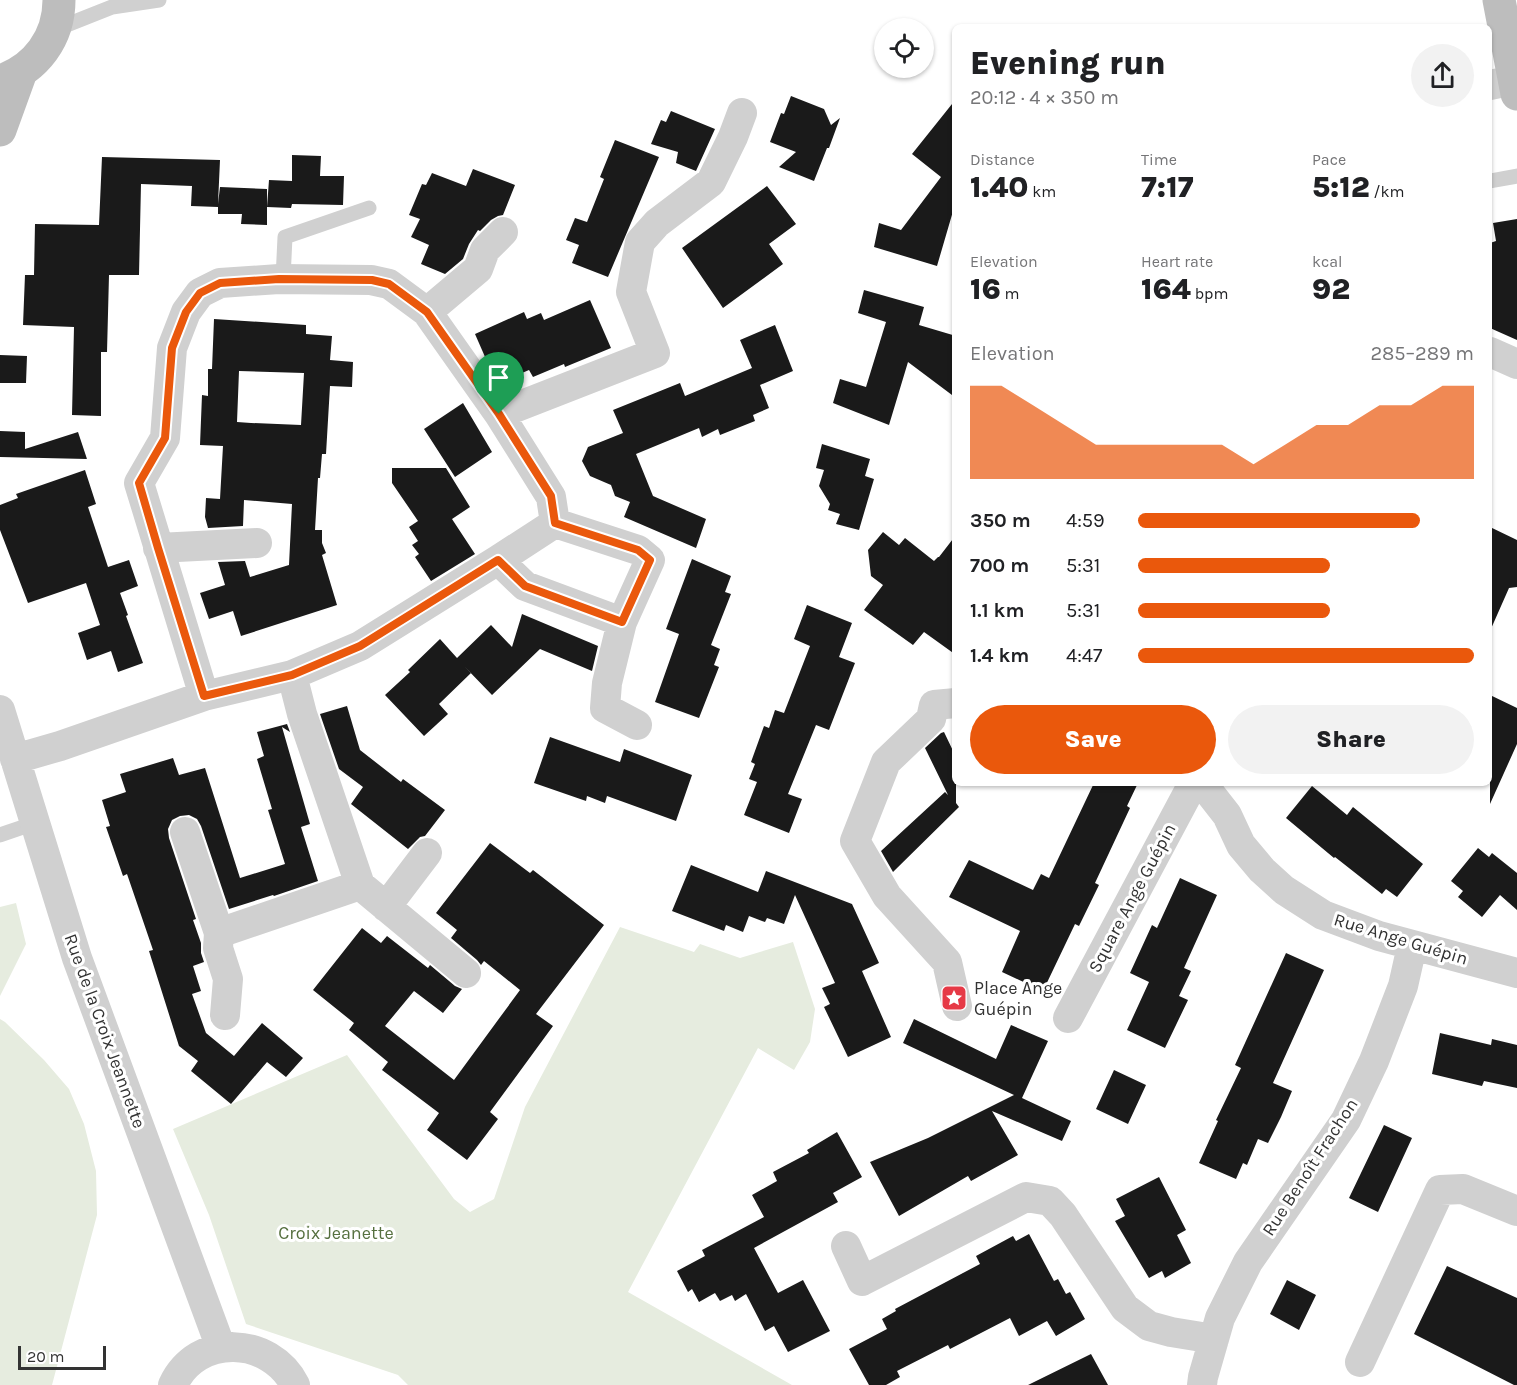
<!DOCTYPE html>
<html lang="en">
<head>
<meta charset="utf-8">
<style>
  :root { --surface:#fff; --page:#f2f2f2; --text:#202124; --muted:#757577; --accent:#ea580c }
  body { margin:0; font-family:Karla,sans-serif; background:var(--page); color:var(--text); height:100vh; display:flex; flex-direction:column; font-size:22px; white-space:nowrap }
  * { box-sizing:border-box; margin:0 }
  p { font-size:20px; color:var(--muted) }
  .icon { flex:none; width:33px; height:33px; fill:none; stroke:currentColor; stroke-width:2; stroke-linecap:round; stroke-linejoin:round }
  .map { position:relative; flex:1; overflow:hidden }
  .sheet { position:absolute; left:952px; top:24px; width:540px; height:762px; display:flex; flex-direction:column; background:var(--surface); border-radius:9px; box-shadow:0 2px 4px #0004 }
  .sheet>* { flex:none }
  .buttons { position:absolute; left:874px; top:18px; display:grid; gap:12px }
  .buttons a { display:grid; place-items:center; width:60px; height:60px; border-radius:50%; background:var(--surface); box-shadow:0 2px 4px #0004; font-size:30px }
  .scale { position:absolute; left:18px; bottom:15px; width:88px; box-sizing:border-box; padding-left:6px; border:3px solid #333; border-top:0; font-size:16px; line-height:21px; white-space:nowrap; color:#333; -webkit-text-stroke:4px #fff; paint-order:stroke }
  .pin { position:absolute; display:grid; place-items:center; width:51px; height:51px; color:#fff; margin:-62px -26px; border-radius:50% 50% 50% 0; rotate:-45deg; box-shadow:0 0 6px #0007 }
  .pin .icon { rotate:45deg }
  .round { display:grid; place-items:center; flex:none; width:63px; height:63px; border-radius:32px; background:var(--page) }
  .overview { display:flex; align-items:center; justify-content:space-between; height:102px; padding:0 18px }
  h1 { font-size:33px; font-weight:800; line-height:45px }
  .metrics { display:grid; grid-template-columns:repeat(3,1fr); gap:9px; height:102px; padding:6px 18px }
  .metrics div { display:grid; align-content:center }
  .metrics b { font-size:30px; font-weight:800 }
  .metrics small { font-size:16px; font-weight:400 }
  .metrics p { font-size:16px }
  .chart { height:168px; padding:12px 18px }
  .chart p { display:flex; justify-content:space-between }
  .chart svg { width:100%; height:108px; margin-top:6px; fill:var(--accent); opacity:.7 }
  .action { display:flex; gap:12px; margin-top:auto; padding:12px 18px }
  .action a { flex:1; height:69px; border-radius:36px; background:var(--accent); color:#fff; font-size:24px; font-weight:800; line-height:69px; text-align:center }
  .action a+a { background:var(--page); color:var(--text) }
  ul { padding:0 18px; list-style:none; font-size:20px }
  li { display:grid; grid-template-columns:96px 72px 1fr; align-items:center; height:45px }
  li i { height:15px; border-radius:8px; background:var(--accent) }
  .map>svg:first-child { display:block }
  .green { fill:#e6ecdf }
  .building { fill:#1a1a1a; fill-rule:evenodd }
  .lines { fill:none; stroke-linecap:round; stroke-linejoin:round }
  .lane { stroke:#d0d0d0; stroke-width:15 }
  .street { stroke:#d0d0d0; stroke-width:30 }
  .secondary { stroke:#bdbdbd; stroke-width:33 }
  .route-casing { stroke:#fff; stroke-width:12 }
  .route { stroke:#ea580c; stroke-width:8 }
  .labels { text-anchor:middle; stroke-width:6; stroke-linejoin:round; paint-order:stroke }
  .street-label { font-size:18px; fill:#333; stroke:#fff }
  .poi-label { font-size:18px; fill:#333; stroke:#fff; text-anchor:start }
  .park-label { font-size:18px; fill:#56703f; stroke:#fff }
</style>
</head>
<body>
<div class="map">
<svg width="1517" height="1385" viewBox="0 0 1517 1385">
  <rect width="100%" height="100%" fill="#fff"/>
  <path class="green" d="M16,903l10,41 -26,52v-89z
    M620,927l74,25 6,-8 40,14 53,-16 22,67 -5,33 -16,28 -36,-22 -130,244 164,93h-384l-10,-10 -152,-51 -37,-109 -36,-86 174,-74 107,144 16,13 24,-13 31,-92z
    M0,1019l5,3 39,38 25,29 15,35 12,47 1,44 -45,170h-52z"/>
  <path class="building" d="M791,96l33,13 7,16 9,-7 -11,30h-2l-13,33 -35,-14 17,-15 -26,-10 11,-29 3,1z
    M956,99v102l-19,65 -63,-19 5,-24 22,7 40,-53 -29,-23z
    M671,111l44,18 -19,42 -20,-8 2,-11 -27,-8 10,-24 5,2z
    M615,140l44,17 -51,120 -36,-14 7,-18 -13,-5 9,-22 12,4 17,-43 -4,-2z
    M292,155l29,1 -1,20h24l-1,29 -51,-1 -1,4 -24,-1 2,-27 23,1z
    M102,157l118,3 -2,44 2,-17 47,2v36l-26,-1 1,-10h-24v-7l-27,-1 1,-20 -51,-2 -2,91h-30l-2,77h-6v64l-29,-1 2,-88 -51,-2 2,-50h9l1,-51 64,1z
    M473,169l42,16 -12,30 -5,1 -7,4 -11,11 -2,-1 -9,14 -6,15 -18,15 -24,-10 8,-19 -18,-8 9,-18 -11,-4 13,-31 4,1 6,-12 34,13z
    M767,186l29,38 -27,20 14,20 -60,44 -41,-60z
    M1517,219v121l-27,-12v-85l6,-2 -3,-18z
    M864,290l60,17 -5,18 37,11v62l-48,-36 -19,63 -56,-22 7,-24 26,8 20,-65 -28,-9z
    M590,300l21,48 -46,19 -1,-3 -31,13 -4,-7 -14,6 -7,-18 -19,8 -14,-32 49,-22 3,7 14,-6 3,7z
    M214,319l92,6v9l26,2 -2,24 23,2 -1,25 -22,-1 -4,68h-4l-2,24h-2l-3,52h7v13l4,10 -4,2 15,50 -96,31 -8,-25 -24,8 -9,-26 25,-8 -7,-23 27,-1 5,16 39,-12 3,-61 -48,-4 -1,26 -35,2 -3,-11 1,-19 14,1 3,-53 -23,-1 2,-50 6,1v-27h4zM239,371l65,2 -3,52 -50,-2 -14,-1z
    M775,325l18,46 -33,14 9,23 -16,7 2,6 -35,14 -2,-6 -16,8 -3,-9 -63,26 17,42 53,23 -10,29 -72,-31 6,-15 -15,-6 -4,-11 -21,-9 -8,-15 6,-14 35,-14 -10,-23 67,-27 5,13 67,-28 -12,-28z
    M0,355l27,1 -1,27h-26z
    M463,403l29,49 -37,25 -31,-48z
    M0,431l25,1v17l53,-17 9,27 -87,-2z
    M822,444l48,15 -5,17 9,3 -15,51 -23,-6 4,-10 -12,-4 2,-6 -11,-18 5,-16 -8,-2z
    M392,468h54l24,39 -18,12 23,35 -44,27 -16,-24 4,-3 -7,-9 6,-4 -9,-14 9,-6 -26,-38z
    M85,470l11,34 -8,3 20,60 21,-7 9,26 -18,7 8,22 -2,1 17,47 -25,9 -7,-21 -24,9 -9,-27 22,-8 -14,-42 -58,20 -28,-73v-25l18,-7 -2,-4z
    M1490,527l27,13v47l-8,1 -19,43z
    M883,532l16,13 6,-7 29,23 4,-4h1l17,-22v120l-32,-23 -11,13 -49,-35 19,-25 -12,-9 -3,-26z
    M692,559l39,17 -6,16 6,2 -20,51 9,4 -6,16 5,2 -20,51 -44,-16 24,-68 -13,-5z
    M807,605l45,18 -13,34 16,6 -26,67 -13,-5 -28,69 14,5 -13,34 -45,-18 13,-33 -8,-3 6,-15 -4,-2 13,-36 5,2 6,-18 9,3 26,-67 -16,-7z
    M522,614l76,32 -6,25 -52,-22 -48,46 -28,-29 7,7 -32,31 9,10 -24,22 -39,-41 25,-23 -2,-2 32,-31 17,19 34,-33 21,22z
    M1490,695l27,13v36l-27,60z
    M347,706l13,44 41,32 2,-3 42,31 -20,26 -5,1 -12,12 -57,-45 12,-17 -24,-18 -19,-55z
    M287,724l3,8 -8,-5 28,97 -9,3 17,54 -44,15 -1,-1 -44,14 -28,-83 -4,-7 -8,-4 -9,1 -8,4 -4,9 1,9 27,81 -3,1 8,23v10l3,9 -11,4 8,25 -9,3 14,39 28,23 28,-33 41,35 -17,19 -19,-15 -36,42 -40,-33 7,-10 -19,-15 -30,-95 4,-1 -26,-76 -4,2 -17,-49 4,-1 -8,-26 24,-8 -6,-18 53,-16 6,17 26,-7 35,110 45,-14 -17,-54 4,-1 -15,-50 7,-3 -7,-24z
    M944,732l12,25v46l3,4 -66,65 -12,-21 64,-59 3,3 -23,-47 16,-15z
    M550,737l70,25 4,-13 68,26 -16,46 -69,-25 -2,7 -18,-7 -1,5 -52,-18z
    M1094,783h44l-11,23 3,2 -35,75 4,2 -20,41 -4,-2 -32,67 -41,-19 18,-41 -71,-34 20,-37 64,30 8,-16 8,4z
    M1312,786l35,29 6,-8 70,57 -26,33 -11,-8 -4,5 -47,-37 -1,1 -48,-40z
    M490,843l40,30 3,-3 71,55 -68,89 17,12 -63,86 8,7 -31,41 -40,-30 12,-17 -57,-43 6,-8 -39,-32 5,-7 -41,-33 49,-62 19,15 6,-7 41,32 2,-3 25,21 7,3 -19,24 -29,-22 -29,35 69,54 66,-90 -36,-29 -3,4 -4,-5 -26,-22 6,-8 -21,-17z
    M1478,848l11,9 3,-4 25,20v37l-17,-15 -18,22 -24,-20 5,-6 -12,-10z
    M691,865l67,27 8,-21 86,33 27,59 -17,8 29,66 -43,20 -24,-50 6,-3 -8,-16 13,-5 -40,-88 -11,29 -17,-6 -2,4 -16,-6 -6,16 -17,-7 -2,6 -52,-20z
    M1180,878l37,17 -33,73 7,3 -12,25 9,4 -23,48 -38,-18 22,-48 -19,-9 22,-48 5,3z
    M1286,953l38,17 -51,113 19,8 -11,26 -13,26 -10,-4 -11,26 -4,-2 -7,16 -37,-16 19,-42 -2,-1 25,-52 -6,-3z
    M914,1019l82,40 15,-34 37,16 -26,57 49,23 -9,20 -70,-30 26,44 -47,26 -3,-5 -69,40 -29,-54 58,-24 86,-43 -111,-52z
    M1440,1033l51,12 1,-6 25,6v43l-33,-7 -2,5 -50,-12z
    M1114,1070l32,15 -18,39 -32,-15z
    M1384,1125l28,13 -34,74 -29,-14z
    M837,1132l25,45 -29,16 5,9 -84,46 24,45 25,-13 27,51 -42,21 -14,-26 -9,5 -19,-37 -11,7 -3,-6 -12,6 -5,-8 -16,9 -7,-13 -4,3 -11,-21 28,-15 -3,-6 62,-33 -12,-22 25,-14 -4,-9 36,-19 -2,-3z
    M1159,1177l27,53 -9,5 14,28 -26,15 -3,-7 -13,7 -34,-57 10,-5 -9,-17z
    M1029,1234l25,47 4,-2 8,15 4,-2 15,27 -29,17 -9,-15 -28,15 -9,-18 -60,31 -2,-4 -51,26 3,6 -14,8h-17l-20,-36 38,-20 -5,-10 14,-8 -1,-2 85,-45 -4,-8 37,-20 3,5z
    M1447,1266l70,32v87h-3l-100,-51z
    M1287,1280l29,15 -17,35 -29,-16z
    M1091,1354l17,31h-80z"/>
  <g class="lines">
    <path class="lane" d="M54,30l58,-23 47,-7
      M1490,181l27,-5
      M283,279l2,-42 84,-29
      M0,835l35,-12"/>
    <path class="street" d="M1490,85l24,-5
      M427,312l51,-43 7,-19 18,-18
      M1490,352l27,12
      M499,414l156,-61 -24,-61 9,-50 17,-19 54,-41 22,-45 9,-24
      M555,523l83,27 12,10 -28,62 -15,61 -2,25 32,17
      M158,548l99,-5
      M498,560l27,26 97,36
      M204,696l-65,-213 26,-45 7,-90 14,-36 14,-19 20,-10 59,-4 92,1 18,4 38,28 72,102 52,83 4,26
      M956,703l-22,2 -3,14 -45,43 -31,79 32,55 60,66 10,44
      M0,710l77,248 144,390
      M15,759l45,-13 144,-50 88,-21 68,-29 138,-86 57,-37
      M1202,783l25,32 14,30 21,25 22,20 39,25 56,21 138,37
      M185,832l34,101
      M360,885l106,88
      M386,907l41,-54
      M225,1015l3,-36 -10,-31 1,-15 141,-48 -58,-171 -10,-39
      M1068,1018l120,-225 13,-10
      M846,1246l16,35 164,-84 24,4 13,14 62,93 24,18 22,6 43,7
      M1360,1362l80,-172 23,-1 54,22
      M173,1385c24,-52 97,-49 122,0
      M1202,1385l1,-8 17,-59 28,-56 98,-142 28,-59 29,-75 9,-40"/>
    <path class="secondary" d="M1499,0l18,94
      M0,81c36,-12 59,-43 59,-81
      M0,130l21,-58"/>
  </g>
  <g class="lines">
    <g class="route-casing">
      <path id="route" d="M279,279l93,1 17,4 38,28 72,102 52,82 4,27 83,27 12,10 -28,62 -97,-36 -27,-26 -138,86 -68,29 -88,21 -46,-148 -19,-65 26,-45 7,-90 14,-36 14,-19 20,-10z"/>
    </g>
    <use href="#route" class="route"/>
  </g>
  <defs>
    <g id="sight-square" transform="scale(1.35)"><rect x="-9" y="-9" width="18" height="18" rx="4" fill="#e63946" stroke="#fff"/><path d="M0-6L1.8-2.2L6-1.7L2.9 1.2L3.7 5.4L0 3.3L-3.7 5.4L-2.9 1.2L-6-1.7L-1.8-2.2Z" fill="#fff"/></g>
  </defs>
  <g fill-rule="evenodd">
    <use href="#sight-square" x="954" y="998"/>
  </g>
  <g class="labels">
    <g class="street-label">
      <text transform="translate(1132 898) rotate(-62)" y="6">Square Ange Guépin</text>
      <text transform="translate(1401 939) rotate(17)" y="6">Rue Ange Guépin</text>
      <text transform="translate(105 1031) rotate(70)" y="6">Rue de la Croix Jeannette</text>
      <text transform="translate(1310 1167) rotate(-57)" y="6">Rue Benoît Frachon</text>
    </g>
    <g class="poi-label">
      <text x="974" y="994">Place Ange<tspan x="974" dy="21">Guépin</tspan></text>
    </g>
    <g class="park-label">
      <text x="336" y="1239">Croix Jeanette</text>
    </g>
  </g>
</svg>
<div class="buttons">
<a><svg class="icon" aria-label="locate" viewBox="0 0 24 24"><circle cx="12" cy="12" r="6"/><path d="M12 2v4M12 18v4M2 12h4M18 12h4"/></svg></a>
</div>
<div class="scale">20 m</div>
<div class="pin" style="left:499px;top:414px;background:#1e9e55"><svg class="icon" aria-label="arrive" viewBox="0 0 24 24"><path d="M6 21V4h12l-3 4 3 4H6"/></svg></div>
<section class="sheet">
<div class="overview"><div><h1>Evening run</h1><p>20:12 · 4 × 350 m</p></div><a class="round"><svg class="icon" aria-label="share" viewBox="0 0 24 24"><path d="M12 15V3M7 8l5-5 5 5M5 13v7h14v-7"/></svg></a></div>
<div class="metrics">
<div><p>Distance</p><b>1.40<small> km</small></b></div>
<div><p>Time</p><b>7:17</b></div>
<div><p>Pace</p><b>5:12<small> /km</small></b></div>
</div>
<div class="metrics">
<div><p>Elevation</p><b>16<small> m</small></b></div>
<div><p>Heart rate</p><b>164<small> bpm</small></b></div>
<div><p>kcal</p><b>92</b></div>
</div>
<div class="chart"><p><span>Elevation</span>285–289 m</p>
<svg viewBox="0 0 160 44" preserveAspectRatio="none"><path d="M0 44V6L10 6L20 14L30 22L40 30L50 30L60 30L70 30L80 30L90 38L100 30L110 22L120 22L130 14L140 14L150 6L160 6V44z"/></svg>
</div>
<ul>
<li><b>350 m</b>4:59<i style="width:84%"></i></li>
<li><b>700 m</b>5:31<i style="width:57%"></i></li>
<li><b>1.1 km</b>5:31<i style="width:57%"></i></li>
<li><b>1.4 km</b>4:47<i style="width:100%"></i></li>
</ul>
<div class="action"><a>Save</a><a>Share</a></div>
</section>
</div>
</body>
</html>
